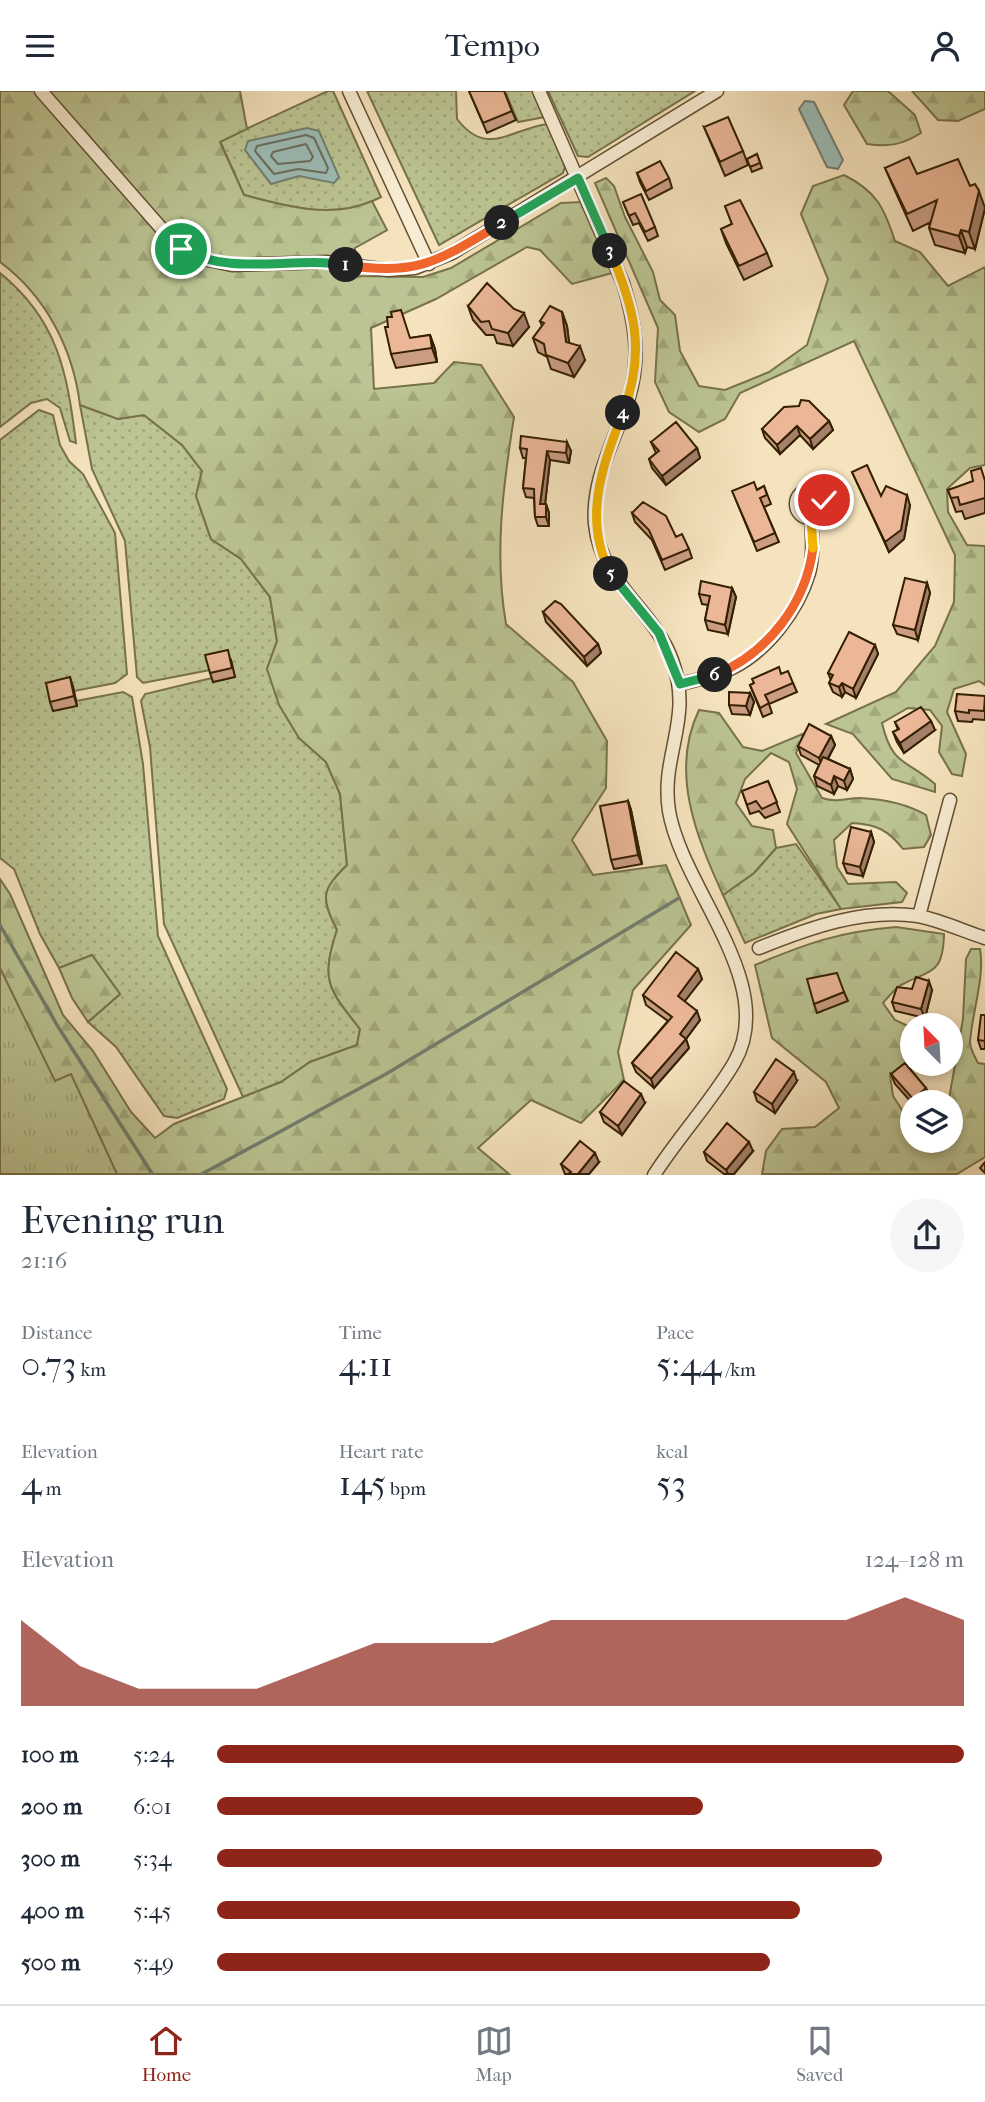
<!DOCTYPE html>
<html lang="en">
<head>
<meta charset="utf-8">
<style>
  :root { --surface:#fff; --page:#f6f6f7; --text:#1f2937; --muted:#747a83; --line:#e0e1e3; --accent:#8f2418 }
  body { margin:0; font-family:"IM FELL French Canon",serif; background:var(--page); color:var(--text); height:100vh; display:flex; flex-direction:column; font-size:26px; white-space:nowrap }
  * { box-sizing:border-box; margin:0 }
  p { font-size:23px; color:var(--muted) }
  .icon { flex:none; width:38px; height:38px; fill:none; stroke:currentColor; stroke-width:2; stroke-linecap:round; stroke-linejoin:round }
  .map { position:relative; height:1084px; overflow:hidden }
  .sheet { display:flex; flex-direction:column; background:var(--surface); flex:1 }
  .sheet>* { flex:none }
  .needle { width:46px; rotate:336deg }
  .fabs { position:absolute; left:900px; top:922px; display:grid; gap:14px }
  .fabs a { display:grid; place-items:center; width:63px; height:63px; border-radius:50%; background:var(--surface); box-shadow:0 4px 10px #0003; font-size:35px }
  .pin { position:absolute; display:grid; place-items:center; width:60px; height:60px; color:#fff; margin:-30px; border:4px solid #fff; border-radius:50%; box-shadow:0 2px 7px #0007 }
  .km { position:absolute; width:35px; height:35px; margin:-18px; border-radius:50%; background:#222; color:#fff; font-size:19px; line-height:35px; text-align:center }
  .round { display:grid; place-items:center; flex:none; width:74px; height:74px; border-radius:37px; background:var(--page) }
  .summary { display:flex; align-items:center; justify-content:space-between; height:119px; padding:0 21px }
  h1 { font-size:38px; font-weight:600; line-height:52px }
  .metrics { display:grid; grid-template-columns:repeat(3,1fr); gap:10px; height:119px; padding:7px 21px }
  .metrics div { display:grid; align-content:center }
  .metrics b { font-size:35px; font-weight:600 }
  .metrics small { font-size:19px; font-weight:400 }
  .metrics p { font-size:19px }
  .chart { height:196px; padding:14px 21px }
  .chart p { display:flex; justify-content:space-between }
  .chart svg { width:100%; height:126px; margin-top:7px; fill:var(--accent); opacity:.7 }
  ul { padding:0 21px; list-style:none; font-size:23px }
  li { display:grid; grid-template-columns:112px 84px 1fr; align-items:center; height:52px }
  li i { height:18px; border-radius:9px; background:var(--accent) }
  header { display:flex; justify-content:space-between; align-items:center; height:91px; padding:0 21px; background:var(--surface); font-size:32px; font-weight:600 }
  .tab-bar { display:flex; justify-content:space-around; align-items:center; height:98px; border-top:2px solid var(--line); background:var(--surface); font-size:19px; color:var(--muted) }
  .tab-bar a { display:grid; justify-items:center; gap:4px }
  .tab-bar .active { color:var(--accent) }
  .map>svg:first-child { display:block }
  .grass { fill:url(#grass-dots); stroke:#78724a; stroke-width:2 }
  .forest { fill:url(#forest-firs); stroke:#78724a; stroke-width:2 }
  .park { fill:url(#park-tufts); stroke:#78724a; stroke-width:2 }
  .water { fill:#9dbdb7; stroke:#737e6f; stroke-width:2 }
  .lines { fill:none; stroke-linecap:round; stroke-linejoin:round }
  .shore { stroke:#686e5d; stroke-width:2 }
  .stream { stroke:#737e6f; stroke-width:3.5 }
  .minor-casing { stroke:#645032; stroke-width:15 }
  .minor { stroke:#f8edd4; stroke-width:12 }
  .wall { fill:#ca9d82; stroke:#341f03; stroke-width:2 }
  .shaded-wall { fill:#a4806a; stroke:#341f03; stroke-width:2 }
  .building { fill:#ebb797; stroke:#341f03; stroke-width:2 }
  .split-1-casing { stroke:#fff; stroke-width:14 }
  .split-2-casing { stroke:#fff; stroke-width:14 }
  .split-3-casing { stroke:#fff; stroke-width:14 }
  .split-4-casing { stroke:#fff; stroke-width:14 }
  .split-5-casing { stroke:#fff; stroke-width:14 }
  .split-6-casing { stroke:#fff; stroke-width:14 }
  .split-7-casing { stroke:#fff; stroke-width:14 }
  .split-8-casing { stroke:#fff; stroke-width:14 }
  .split-1 { stroke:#22a559; stroke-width:9 }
  .split-2 { stroke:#f0652b; stroke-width:9 }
  .split-3 { stroke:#22a559; stroke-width:9 }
  .split-4 { stroke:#f5b400; stroke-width:9 }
  .split-5 { stroke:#f5b400; stroke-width:9 }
  .split-6 { stroke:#22a559; stroke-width:9 }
  .split-7 { stroke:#f0652b; stroke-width:9 }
  .split-8 { stroke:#f5b400; stroke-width:9 }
</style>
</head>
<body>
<header><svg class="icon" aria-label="menu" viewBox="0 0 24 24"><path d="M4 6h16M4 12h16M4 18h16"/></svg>Tempo<svg class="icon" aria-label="person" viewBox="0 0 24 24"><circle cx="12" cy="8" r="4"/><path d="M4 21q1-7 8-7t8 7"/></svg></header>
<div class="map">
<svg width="985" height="1084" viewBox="0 0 985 1084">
  <defs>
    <pattern id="grass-dots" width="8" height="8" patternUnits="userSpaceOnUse" patternTransform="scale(1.75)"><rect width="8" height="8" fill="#bbc492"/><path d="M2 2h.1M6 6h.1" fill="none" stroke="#a1a87c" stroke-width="1.8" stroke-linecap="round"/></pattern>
    <pattern id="forest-firs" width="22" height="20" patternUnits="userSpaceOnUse" patternTransform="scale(1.75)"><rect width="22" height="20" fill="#bbc492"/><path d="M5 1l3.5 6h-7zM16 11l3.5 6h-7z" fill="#a1a87c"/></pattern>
    <pattern id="park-tufts" width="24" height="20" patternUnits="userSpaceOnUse" patternTransform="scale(1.75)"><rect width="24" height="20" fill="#bbc492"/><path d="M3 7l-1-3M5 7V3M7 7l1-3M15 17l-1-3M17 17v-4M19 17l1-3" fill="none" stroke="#a1a87c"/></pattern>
  </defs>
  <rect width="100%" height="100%" fill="#f5e3bd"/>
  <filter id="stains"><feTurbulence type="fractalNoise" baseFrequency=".00286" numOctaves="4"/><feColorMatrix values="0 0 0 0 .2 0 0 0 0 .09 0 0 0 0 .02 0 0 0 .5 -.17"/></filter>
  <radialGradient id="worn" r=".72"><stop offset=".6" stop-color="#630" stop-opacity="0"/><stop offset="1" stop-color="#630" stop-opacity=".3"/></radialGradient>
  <path class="grass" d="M328,0h5l48,106c-9,4 -20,11 -30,12 -36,6 -73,-5 -107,-14l-24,-54z
    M367,0h89l1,28c30,39 53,10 91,5l18,39 -3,10 -124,72z
    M505,0h28l12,26 -27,5z
    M548,0h147l-107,66 -10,-1z
    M0,182c58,47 67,99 76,170l-6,-2 -10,-33 -13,-9 -16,4 -31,24z
    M80,314l38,14 26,-4 38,30 20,26 -6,25 15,43 30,20 29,38 7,44 -10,28 32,69 27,24 14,32 7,71c-26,26 -26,32 -10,65 -17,52 -8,59 23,99l-3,16 -47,17 -29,20 -38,15 -79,-173 -14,-177 -9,-46 4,-7 67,-16 1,4 22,-5 -4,-17 -21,10 -67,13 -6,-6 -12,-136 -33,-72z
    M39,319l14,5 7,30 9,16 14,13 32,59 12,141 -12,9 -41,8 2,10 47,-9 9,5 11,67 15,172 69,153 -3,10 -47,19 -13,-2 -48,-69 -28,-25 32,-28 -28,-39 -33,13 -19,-34 -26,-65 -14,-11v-418z
    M796,753l45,65 -25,5 -71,29 -22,-48 31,-22 22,-25z"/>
  <path class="forest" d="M0,0h240l7,38 -27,13 24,53c42,11 87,24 128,6l15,29 -32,18v28l68,1 28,-9 110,-65 21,-1 30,71 -40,11 -32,-34 -13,-3 -91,52 -65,29 3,61 60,-6 20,-21 27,3 33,52c-11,70 -20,137 -8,207l67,58 34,59 -1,47 -34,52 21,35 73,-10 25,60 -58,65 -15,62 6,28 -43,43 -50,-23 -53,48 31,26h-509v-295l10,15 53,121 30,36 38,61 24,26 19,-14 107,-42 29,-20 47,-17 3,-16c-31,-40 -40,-47 -23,-99 -16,-33 -16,-39 10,-65l-7,-71 -14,-32 -27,-24 -20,-33 -12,-36 10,-28 -7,-44 -29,-38 -30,-20 -15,-43 6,-25 -20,-26 -38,-30 -26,4 -38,-14c-7,-56 -34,-109 -80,-143z
    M853,0h35l27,24 6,18c-19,12 -32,14 -54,11l-23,-39z
    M912,0h73v18l-27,12 -20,-1z
    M844,84c32,16 40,32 51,66l25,11 28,34 37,-19v198l-15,3 -23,21 1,23 19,33 18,1v139l-6,-4 -25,8 -7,23 19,42 -4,22 -10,-2 -13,-22 3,-26 -12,-16 -22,-2 -26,15c10,43 24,36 53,61v8l-43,-13 -39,-45 -27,-10 70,-32 39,-46 19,-44 1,-47 -101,-214 -114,52 -15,26 -26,13 -30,-20 -14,-30 3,-54 -63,-145 11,-5 8,8 11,31 28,55 7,28 15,15 5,36 19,35 26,4 44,-18 38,-27 21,-66 -27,-65 12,-28z
    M699,619l20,3 24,34 19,4 43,-18 -9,20 26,45c15,5 23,0 38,0 22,1 47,6 66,17l5,20 -7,12 -21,2c-15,-19 -27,-25 -51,-26l-18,17 3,27 11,17 48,-2 11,11 -5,9 -61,7 -54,-85 10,-35 -8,-27 -18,-9 -26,26 -9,24 16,23 21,4 3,18 -22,25 -31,22c-26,-57 -54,-123 -24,-185z
    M896,836l48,7c-1,39 -11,35 -41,50 -7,3 -14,12 -20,19l12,17 17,8v35l-22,12 3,21 15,23 4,-1v23h38v-38l-5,-1 4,-3 14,-80 3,-60 5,-10h9c5,28 -8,64 -10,93 0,7 5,15 8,21l7,1v93l-28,17h-195l4,-23 16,-22 33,-2 24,-19 -13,-26 -54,-44 -17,-73c53,-22 83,-33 141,-38z
    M92,864l28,39 -32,28 -16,-24 -13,-30z"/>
  <path class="park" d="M0,877l55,113 16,-7 46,100h-117z"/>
  <path class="water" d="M805,10l9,1 29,58 -5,9 -11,-2 -28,-58z
    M307,37l12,3 20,46 -5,6 -35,-7 -28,8 -26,-34 3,-9z"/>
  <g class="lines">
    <path class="shore" d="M306,44l8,3 14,30 -2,5 -28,-4 -24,5 -19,-23 2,-5z
      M306,53l7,13 -3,4 -32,3 -7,-8 2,-4z"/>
    <path class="stream" d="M0,834l57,100 96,150
      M200,1084l186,-101 293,-176"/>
    <g class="minor-casing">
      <path id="minor" d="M41,0l127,145 13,13 18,9 33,7 94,-3 62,8 27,-2 37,-15 265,-162
        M349,0l80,173
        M539,0l84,192c12,39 18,74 6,114 -13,41 -38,83 -34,127 6,60 58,84 77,136 22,59 -12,95 -3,151 13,78 111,173 65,252 -23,39 -55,73 -80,112
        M796 413a14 14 0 1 1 28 0a14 14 0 1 1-28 0Z
        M680,593c17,-4 36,-8 52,-16 35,-17 66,-58 77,-95 5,-18 3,-37 2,-55
        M919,825l31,-116
        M759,857c50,-20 104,-40 159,-32 22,4 45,15 67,22"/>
    </g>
    <use href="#minor" class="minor"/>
  </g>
  <path class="wall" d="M469,0l43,20 4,9 -29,13z
    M704,36l39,24 5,14 -23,11z
    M757,63l5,14 -10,4 -5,-13z
    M885,77l85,18 15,22 -10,41 -8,-2 -2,6 -30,-8 -6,-17 2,-6 -18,9 -21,-47z
    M637,82l32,5 3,10 -23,12 -9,-18z
    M623,111l32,25 3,9 -10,5 -9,-18 -6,2z
    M725,115l42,47 5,13 -28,14 -18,-37 -5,-14 11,-5z
    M468,215l61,21 -16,19 -16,-3 -3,-8h-8l-13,-15z
    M562,221l5,14 2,17 16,17 -11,17 -23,-8 -4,-12 -9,-5 -5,-14 9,-12 -2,-5z
    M430,244l5,14 2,13 -41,6 -5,-14 20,-16z
    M829,330l4,9 -20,19 -13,-14 -20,19 -15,-16 -3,-9z
    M651,351l46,6 3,10 -34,27 -14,-17 -3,-9 7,-6z
    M520,357l51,3 -2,12 -19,-3 -5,44h1l3,9v13h-11l-3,-9 -1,-19 -8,-1 -3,-9 3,-30h-3z
    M852,381l29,24 29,9 -6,34 -15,13z
    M985,388v34l-20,6 -3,-8 -6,1 -8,-22z
    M764,395l7,18 -7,3 15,35 -22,9 -21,-51z
    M632,422l44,24 13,12 3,9 -27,12 -13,-30 -17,-18z
    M927,492l3,10 -12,47 -21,-6 -4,-9z
    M732,497l4,9 -8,37 -20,-4 -3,-10 3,-15 -6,-1 -3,-10z
    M543,521l55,32 3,9 -14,13 -41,-44z
    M875,554l3,9 -22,44 -11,-6 -3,5 -9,-5 -4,-9 2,-3 -3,-7z
    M231,569l4,17 -22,5 -3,-9z
    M781,583l12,9 4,9 -28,12 3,9 -9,4 -13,-32z
    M73,596l4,19 -24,5 -3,-9z
    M750,602l4,9 -4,13 -18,-1 -3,-9z
    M985,605v24l-12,-1 -1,3 -14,-1 -3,-10z
    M895,631l40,8 -31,23 -7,-11 -4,-10 5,-2z
    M831,645l4,9 -7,14 22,10 3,10 -6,11 -9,-4 -4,8 -17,-8 -3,-10 5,-11 -18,-10 -3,-9z
    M768,690l12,31 -15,6 -6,-7 -9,3 -8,-23z
    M628,710l3,9 11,54 -28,5 -3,-9z
    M871,741l3,10 -11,34 -16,-3 -4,-10z
    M698,878l4,10 -18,22 16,19 -14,19 3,9 -35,40 -18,-16 -4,-9 36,-42 -22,-16 -3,-10z
    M912,898l20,1 -7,28 -30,-7 -3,-9z
    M844,901l4,9 -31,12 -3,-9z
    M985,924v34h-4l-3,-9z
    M891,983l39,23 -7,6h-11l-17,-19z
    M797,990l-22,32 -18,-12 -3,-9z
    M645,1012l-23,32 -18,-13 -4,-10z
    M753,1060l-19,23h-10l-17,-13 -3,-9z
    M599,1071l-10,12h-24l-4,-10z"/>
  <path class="shaded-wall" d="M979,100l6,17 -10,41 -6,-17z
    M961,139l6,17 -2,6 -6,-17z
    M562,221l5,14 4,30 -5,-14z
    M524,222l5,14 -16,19 -5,-13z
    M430,244l5,14 2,13 -5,-14z
    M580,255l5,14 -11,17 -6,-14z
    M829,330l4,9 -20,19 -3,-10z
    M797,335l3,9 -20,19 -3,-9z
    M567,351l4,9 -2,12 -3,-10z
    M697,357l3,10 -34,27 -4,-9z
    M547,360l3,9 -6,54 -4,-10z
    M907,404l3,10 -6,34 -15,13 -4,-10z
    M546,413l3,9v13l-3,-9z
    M927,492l3,10 -12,47 -3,-10z
    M732,497l4,9 -8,37 -3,-9z
    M598,553l3,9 -14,13 -3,-9z
    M875,554l3,9 -22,44 -3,-9z
    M70,586l3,10 4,19 -3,-10z
    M842,592l3,9 -3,5 -3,-10z
    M750,602l4,9 -4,13 -4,-9z
    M931,630l4,9 -31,23 -4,-10z
    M831,645l4,9 -12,22 -4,-9z
    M850,678l3,10 -6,11 -3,-9z
    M834,685l4,10 -4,8 -3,-9z
    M628,710l3,9 11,54 -4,-9z
    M871,741l3,10 -11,34 -3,-9z
    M698,878l4,10 -21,27 -3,-10z
    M929,890l3,9 -7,28 -4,-9z
    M697,920l3,9 -14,19 3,9 -35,40 -3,-9 29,-45z
    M794,981l3,9 -22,32 -3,-9z
    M926,997l4,9 -7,6h-9l-1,-4z
    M641,1003l4,9 -23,32 -4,-9z
    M749,1051l4,9 -19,23h-6l-2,-4z
    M595,1062l4,9 -10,12h-11z"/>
  <path class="building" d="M469,0h35l8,20 -29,12z
    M728,26l15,34 -23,11 -16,-35z
    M757,63l3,9 -10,4 -3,-8z
    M909,66l8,17 41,-15 12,27 5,-2 4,7 -10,41 -8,-2 -2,6 -30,-8 8,-28 -30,14 -22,-46z
    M660,70l9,17 -23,13 -9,-18z
    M641,103l14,33 -10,5 -10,-19 -6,3 -6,-14z
    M740,109l27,53 -28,13 -18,-37 11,-5 -7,-18z
    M487,192l27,26 10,4 -16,20 -16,-4 -3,-8 -8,1 -13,-16z
    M550,215l12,6 4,30 14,4 -12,17 -22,-8 -2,-11 -11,-6 11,-15 -4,-2z
    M401,219l9,28 20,-3 2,13 -41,6 -6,-27h3l-1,-10h5l-1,-5z
    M801,309l8,1 20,20 -19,18 -13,-13 -20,19 -15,-16 22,-22 15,-1z
    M676,331l21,26 -35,28 -13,-17 10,-8 -8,-9z
    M521,345l46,6 -1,11 -19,-2 -7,53h6v13h-11l-1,-28 -11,-1 4,-39 -7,-1z
    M867,374l14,31 5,-10 21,9 -6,35 -16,12 -33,-70z
    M981,377l4,13v17l-25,7 -2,-8 -7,1 -3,-8 25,-9 -2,-10z
    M754,391l3,8 7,-4 3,9 -7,3 15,35 -21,9 -22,-51z
    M643,411l23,14 10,21 6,-3 7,15 -27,11 -13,-30 -17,-17z
    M905,487l22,5 -12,47 -22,-5z
    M701,490l31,7 -7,37 -20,-5 5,-24 -11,-2z
    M555,510l6,3 37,40 -14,13 -41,-45z
    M849,541l26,13 -22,44 -11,-6 -3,4 -10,-4 4,-8 -5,-2z
    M228,559l4,18 -22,5 -5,-18z
    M779,576l2,7 7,-3 5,12 -28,12 4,8 -9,5 -10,-23 4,-2 -2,-4z
    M70,586l4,19 -24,6 -4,-19z
    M729,601l21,1 -4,13 -17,-1z
    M957,603l28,2 -1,15 -15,-1v3l-14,-2z
    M921,616l10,14 -31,22 -7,-11 6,-3 -4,-7z
    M809,633l22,12 -12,22 -21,-12z
    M823,666l27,12 -6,12 -10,-5 -3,9 -17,-9z
    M768,690l9,21 -15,7 -6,-8 -9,4 -5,-14z
    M628,710l10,54 -27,5 -11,-54z
    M851,736l20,5 -11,35 -17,-4z
    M676,861l22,17 -20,27 19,15 -17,23 6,5 -35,40 -19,-16 40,-46 -29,-22z
    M837,882l7,19 -30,12 -7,-25z
    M916,886l13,4 -8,28 -29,-7 5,-15 15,2z
    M981,924h4v26l-7,-1z
    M776,968l18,13 -22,32 -18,-12z
    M905,972l21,25 -13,11 -22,-25z
    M624,990l17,13 -23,32 -18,-14z
    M727,1032l22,19 -23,28 -22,-18z
    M580,1050l15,12 -17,21h-10l3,-2 -10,-8z
    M985,1071v11l-5,-5z"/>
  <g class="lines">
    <g class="split-1-casing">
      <path id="split-1" d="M181,158c52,28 110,7 165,16"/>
    </g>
    <g class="split-2-casing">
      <path id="split-2" d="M346,174c74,12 95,-6 156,-42"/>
    </g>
    <g class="split-3-casing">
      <path id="split-3" d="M502,132l76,-45 32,73"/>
    </g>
    <g class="split-4-casing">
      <path id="split-4" d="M610,160c25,58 36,101 13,162"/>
    </g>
    <g class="split-5-casing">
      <path id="split-5" d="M611,483c-29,-54 -9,-108 12,-161"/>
    </g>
    <g class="split-6-casing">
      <path id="split-6" d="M611,483l48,59 21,51 35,-9"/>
    </g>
    <g class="split-7-casing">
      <path id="split-7" d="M715,584c52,-21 91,-71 98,-127"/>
    </g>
    <g class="split-8-casing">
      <path id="split-8" d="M813,457l-2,-30 12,-8 1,-10"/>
    </g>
    <use href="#split-1" class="split-1"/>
    <use href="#split-2" class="split-2"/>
    <use href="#split-3" class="split-3"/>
    <use href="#split-4" class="split-4"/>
    <use href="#split-5" class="split-5"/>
    <use href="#split-6" class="split-6"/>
    <use href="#split-7" class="split-7"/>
    <use href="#split-8" class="split-8"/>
  </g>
  <rect width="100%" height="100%" filter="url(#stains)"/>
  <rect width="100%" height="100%" fill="url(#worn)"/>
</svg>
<div class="fabs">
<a><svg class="needle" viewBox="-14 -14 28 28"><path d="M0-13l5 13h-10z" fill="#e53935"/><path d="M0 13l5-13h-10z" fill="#747a83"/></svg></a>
<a><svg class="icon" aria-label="layers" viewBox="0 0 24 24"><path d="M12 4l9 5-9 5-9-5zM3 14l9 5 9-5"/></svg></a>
</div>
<div class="pin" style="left:181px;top:158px;background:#1e9e55"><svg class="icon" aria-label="arrive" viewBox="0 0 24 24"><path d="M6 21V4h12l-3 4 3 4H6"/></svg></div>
<div class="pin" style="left:824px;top:409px;background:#d93025"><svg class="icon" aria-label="check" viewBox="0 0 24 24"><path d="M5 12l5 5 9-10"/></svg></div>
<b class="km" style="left:346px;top:174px">1</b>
<b class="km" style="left:502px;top:132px">2</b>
<b class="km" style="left:610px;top:160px">3</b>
<b class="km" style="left:623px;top:322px">4</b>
<b class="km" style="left:611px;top:483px">5</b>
<b class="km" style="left:715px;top:584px">6</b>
</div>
<section class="sheet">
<div class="summary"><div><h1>Evening run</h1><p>21:16</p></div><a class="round"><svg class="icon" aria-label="share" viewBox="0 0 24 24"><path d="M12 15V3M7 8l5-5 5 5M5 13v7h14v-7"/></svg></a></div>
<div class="metrics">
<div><p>Distance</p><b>0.73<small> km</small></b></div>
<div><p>Time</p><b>4:11</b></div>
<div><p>Pace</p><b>5:44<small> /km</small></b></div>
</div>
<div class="metrics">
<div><p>Elevation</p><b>4<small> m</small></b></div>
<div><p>Heart rate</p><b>145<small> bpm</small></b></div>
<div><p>kcal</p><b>53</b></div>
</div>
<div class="chart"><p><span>Elevation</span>124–128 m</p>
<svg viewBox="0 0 160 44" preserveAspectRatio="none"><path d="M0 44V14L10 30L20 38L30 38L40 38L50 30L60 22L70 22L80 22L90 14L100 14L110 14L120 14L130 14L140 14L150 6L160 14V44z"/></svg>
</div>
<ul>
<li><b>100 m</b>5:24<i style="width:100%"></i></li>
<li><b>200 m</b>6:01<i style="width:65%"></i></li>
<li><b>300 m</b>5:34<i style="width:89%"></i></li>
<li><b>400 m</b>5:45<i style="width:78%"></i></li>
<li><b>500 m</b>5:49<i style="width:74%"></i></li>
</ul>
</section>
<nav class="tab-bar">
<a class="active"><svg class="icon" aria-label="home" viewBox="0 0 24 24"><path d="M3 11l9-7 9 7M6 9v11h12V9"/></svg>Home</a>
<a><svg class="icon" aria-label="map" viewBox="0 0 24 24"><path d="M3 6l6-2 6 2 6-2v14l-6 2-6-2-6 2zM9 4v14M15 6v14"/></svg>Map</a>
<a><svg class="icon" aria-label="saved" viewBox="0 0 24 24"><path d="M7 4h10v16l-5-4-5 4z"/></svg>Saved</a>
</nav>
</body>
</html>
